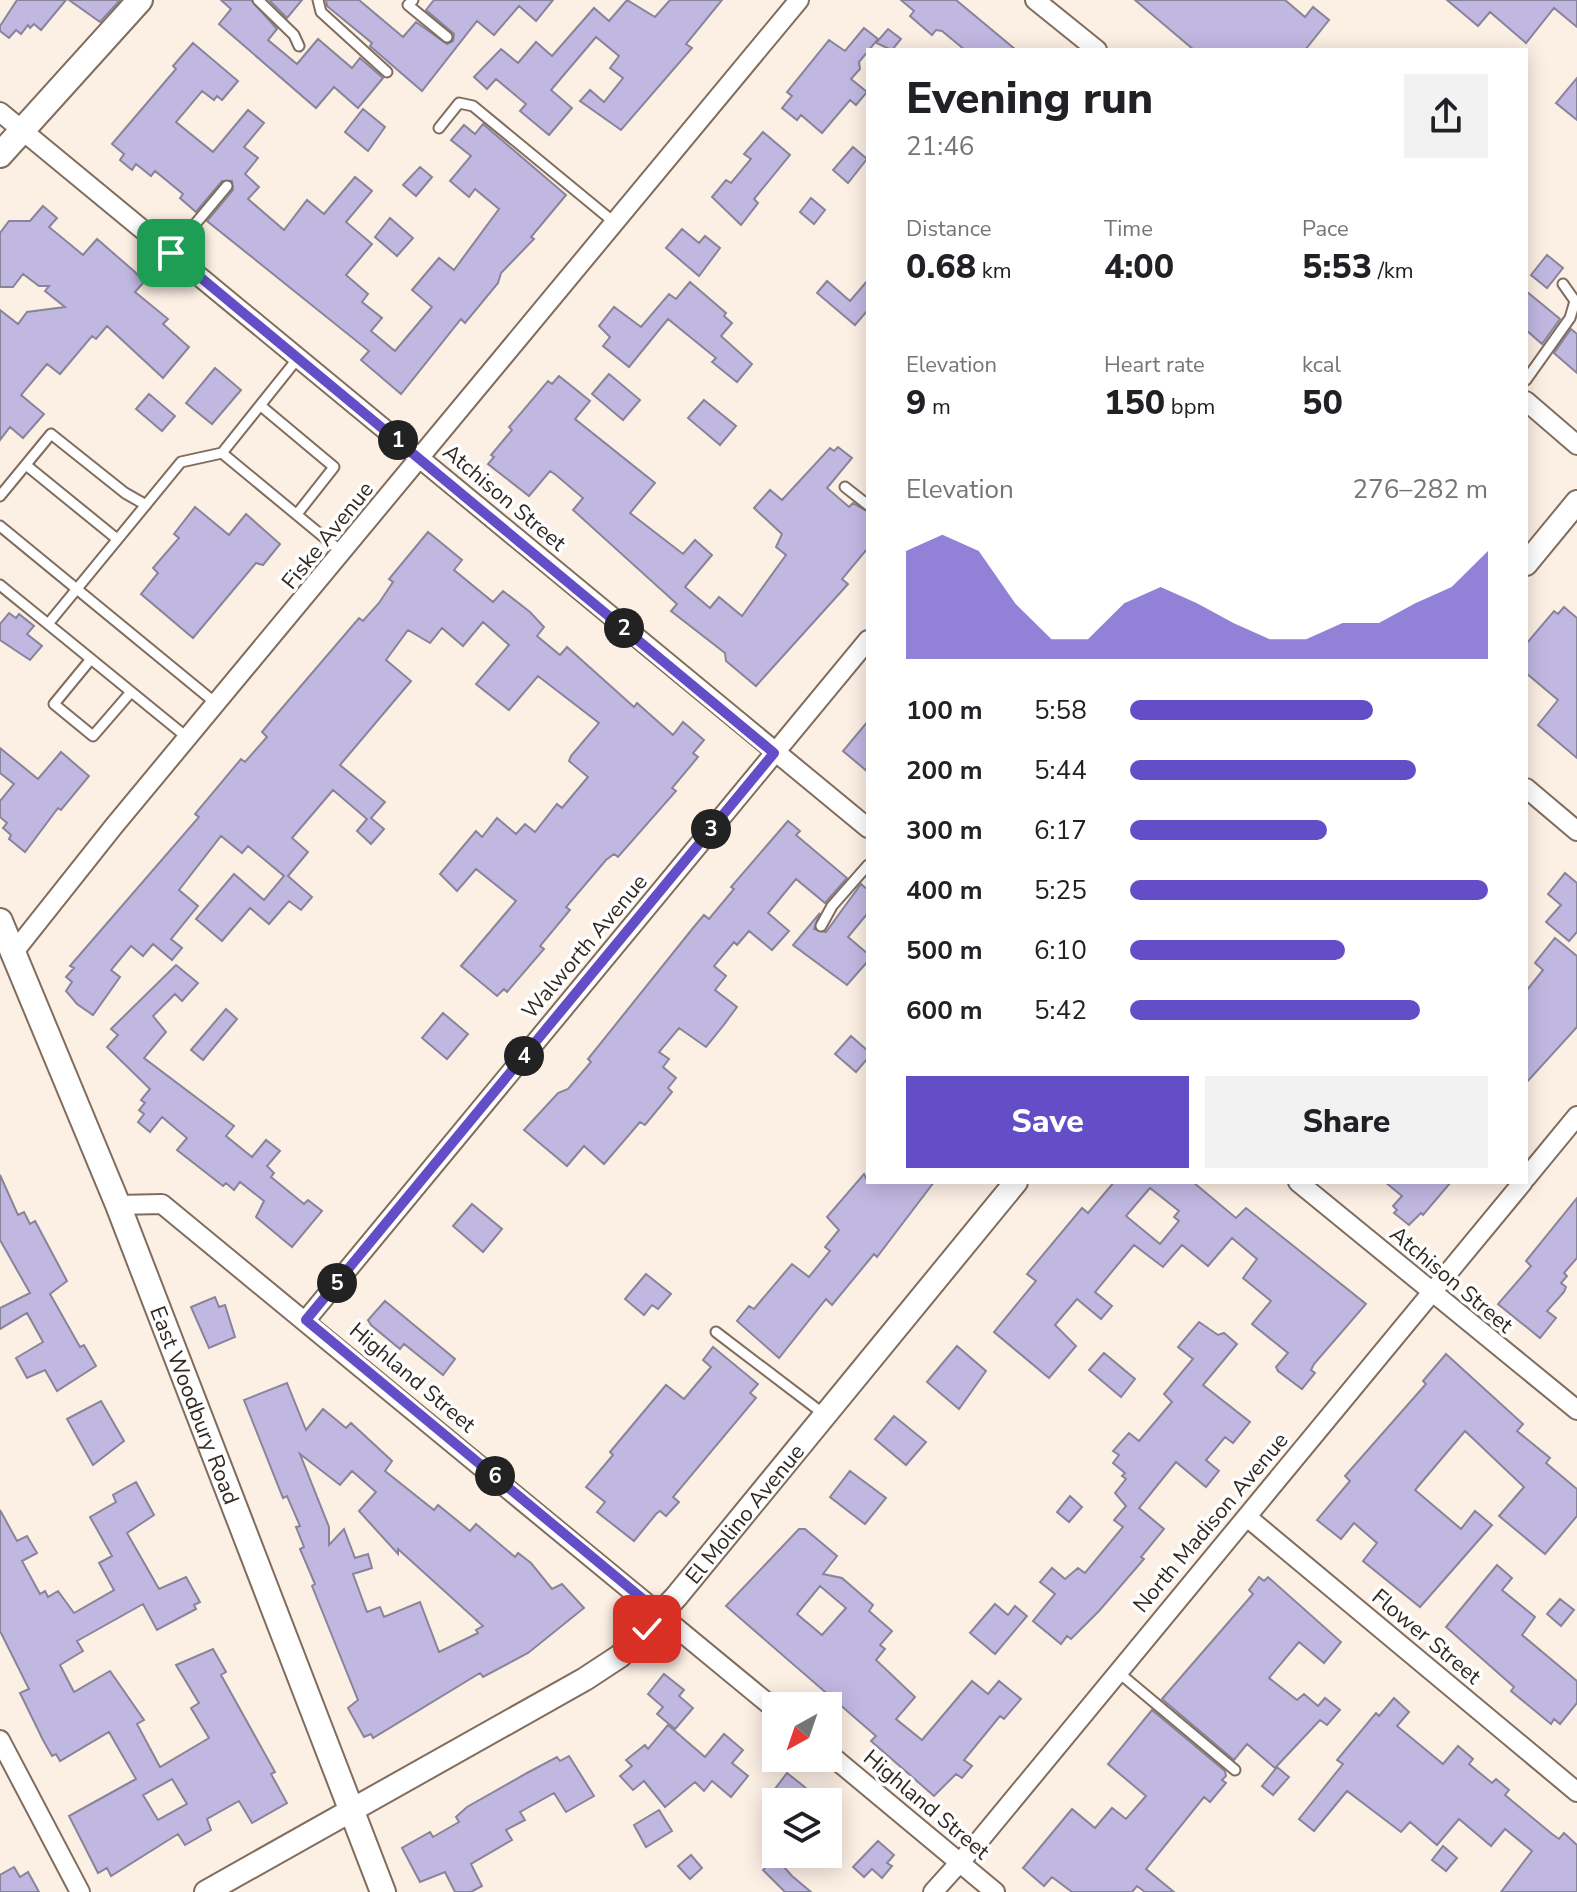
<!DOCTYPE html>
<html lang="en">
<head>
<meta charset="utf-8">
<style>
  :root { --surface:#fff; --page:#f2f2f2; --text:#202124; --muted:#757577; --accent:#634ec7 }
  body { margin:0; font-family:"Nunito Sans",sans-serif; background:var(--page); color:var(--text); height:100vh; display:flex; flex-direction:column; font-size:30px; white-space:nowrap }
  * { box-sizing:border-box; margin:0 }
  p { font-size:26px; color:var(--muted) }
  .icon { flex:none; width:44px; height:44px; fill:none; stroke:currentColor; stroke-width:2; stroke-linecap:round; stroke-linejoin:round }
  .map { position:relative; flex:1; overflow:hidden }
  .panel { position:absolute; left:866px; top:48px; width:662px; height:1136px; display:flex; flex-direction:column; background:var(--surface); border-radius:0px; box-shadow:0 4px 20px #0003 }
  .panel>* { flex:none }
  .needle { width:52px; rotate:220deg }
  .controls { position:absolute; left:762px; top:1692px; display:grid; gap:16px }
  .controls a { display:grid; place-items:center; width:80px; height:80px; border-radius:0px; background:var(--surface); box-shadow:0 4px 20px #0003; font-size:40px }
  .pin { position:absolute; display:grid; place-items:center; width:68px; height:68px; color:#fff; margin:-34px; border-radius:16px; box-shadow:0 4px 12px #0006 }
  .km { position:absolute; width:40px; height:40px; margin:-20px; border-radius:50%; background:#222; color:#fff; font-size:22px; line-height:40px; text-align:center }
  .round { display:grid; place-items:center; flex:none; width:84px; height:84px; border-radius:0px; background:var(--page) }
  .overview { display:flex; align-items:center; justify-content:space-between; height:136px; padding:0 40px }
  h1 { font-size:44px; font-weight:800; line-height:60px }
  .metrics { display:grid; grid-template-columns:repeat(3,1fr); gap:12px; height:136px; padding:8px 40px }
  .metrics div { display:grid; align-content:center }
  .metrics b { font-size:34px; font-weight:800 }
  .metrics small { font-size:22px; font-weight:400 }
  .metrics p { font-size:22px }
  .chart { height:224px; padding:16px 40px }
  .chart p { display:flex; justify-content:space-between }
  .chart svg { width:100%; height:144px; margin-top:8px; fill:var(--accent); opacity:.7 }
  .primary-button { display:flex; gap:16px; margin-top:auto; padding:16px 40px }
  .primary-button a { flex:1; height:92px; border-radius:0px; background:var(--accent); color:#fff; font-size:32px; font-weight:800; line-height:92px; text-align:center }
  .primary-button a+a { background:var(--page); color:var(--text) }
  ul { padding:0 40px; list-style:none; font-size:26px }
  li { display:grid; grid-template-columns:128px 96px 1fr; align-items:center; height:60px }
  li i { height:20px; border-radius:10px; background:var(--accent) }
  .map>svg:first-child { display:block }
  .building { fill:#c1b8e2; stroke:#88849a; stroke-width:2; fill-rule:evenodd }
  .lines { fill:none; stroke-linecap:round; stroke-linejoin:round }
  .service-casing { stroke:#806d5d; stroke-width:13 }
  .minor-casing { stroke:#806d5d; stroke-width:22 }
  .tertiary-casing { stroke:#806d5d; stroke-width:26 }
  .secondary-casing { stroke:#806d5d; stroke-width:28 }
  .service { stroke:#fff; stroke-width:9 }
  .minor { stroke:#fff; stroke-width:18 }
  .tertiary { stroke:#fff; stroke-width:22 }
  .secondary { stroke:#fff; stroke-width:24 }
  .route-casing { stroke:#fff; stroke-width:16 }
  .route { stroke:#634ec7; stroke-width:10 }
  .labels { text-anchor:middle; stroke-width:7; stroke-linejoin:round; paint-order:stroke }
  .street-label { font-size:22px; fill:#312922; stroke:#fff }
</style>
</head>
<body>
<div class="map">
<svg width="1577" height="1892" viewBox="0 0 1577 1892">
  <rect width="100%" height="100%" fill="#fcefe4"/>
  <path class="building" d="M17,0h49l-25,30 -7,-6 -4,4 -2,-3 -7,9 -5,-4 -7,8 -9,-7v-5z
    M69,0h51l-20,22z
    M221,0h30l26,29 -9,11 29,24 21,-25 34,29 8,-10 23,20 -25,30 -24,-21 -18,21 -97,-84 12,-15z
    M269,0h33l-15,18z
    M326,0h33l44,37 13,-15 31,22 6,-3 1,-7 -28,-24 8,-10h119l-17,21 -17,-15 -25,29 -17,-14 -55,70 -52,-45 2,-3 -45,-37z
    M627,0l28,17 15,-17h52l-36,44 6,4 -71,82 -41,-29 10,-11 14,12 19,-24 -13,-10 9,-12 -23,-19 -45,53 21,18 -23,27 -29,-24 6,-7 -30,-25 -9,10 -13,-12 27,-28 17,14 18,-21 16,14 42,-48 15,13z
    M901,0h55l60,50h-51l-23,-19 -6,-1 -4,5 -22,-19 4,-5z
    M1135,0h150l20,17 8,-10 16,13 -24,30h-111z
    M1447,0h130v27l-23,-19 -28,35 -36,-31 -12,14z
    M864,28l14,11 -19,23 1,7 -9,10 16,13 -11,13 -6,-5 -28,33 -21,-18 -4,5 -15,-12 10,-12 -5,-4 42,-52 16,11z
    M888,29l13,10 -9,11 -16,-7z
    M193,43l45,38 -16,19 -5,-4 -3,4 -12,-9 -26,31 37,30 35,-42 16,13 -20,24 14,11 -13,16 14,13 -11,12 36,31 23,-30 17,14 31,-37 17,14 -26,31 26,22 -26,31 22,19 -6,8 20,16 -11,13 24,20 37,-44 -20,-17 27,-32 15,12 45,-61 -24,-20 -6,8 -19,-16 21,-25 -20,-16 13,-15 11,9 8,-10 83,71 -35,42 3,2 -33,34 -3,10 -33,40 -4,-4 -60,75 -40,-34 8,-9 -162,-130 26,-31 -1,-9h-10l-26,31 -16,-14 3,-4 -28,-23 -4,5 -15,-12 -4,6 -12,-10 4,-6 -12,-10 64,-75 -3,-3z
    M1577,78v42l-21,-17z
    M363,109l22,18 -17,24 -23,-19z
    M763,132l27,23 -36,44 4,4 -17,22 -29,-28 14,-17 5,3 20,-24 -7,-5z
    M853,147l14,12 -19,24 -15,-13z
    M420,167l12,10 -16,19 -13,-11z
    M811,198l14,12 -11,14 -14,-12z
    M43,206l14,12 -8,9 34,28 14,-16 38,33 9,10 -9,10 33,27 -5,5 26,23 -26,31 -56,-52 -11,13 -4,-3 -32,38 -13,-10 -26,31 23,19 -21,24 -13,-11 -10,13v-130l18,14 9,-12 38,-5 -20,-16 4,-5h-10l-16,-12 -10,13h-13v-54l9,-12h21z
    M390,218l23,20 -16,18 -22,-19z
    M682,229l17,14 6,-7 15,12 -21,28 -33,-28z
    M1547,255l16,13 -16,20 -16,-13z
    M868,280v30l-13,15 -38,-32 10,-12 23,20z
    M690,282l36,31 -2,3 8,7 -11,13 31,28 -15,18 -25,-20 4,-4 -48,-39 -39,48 -26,-21 7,-9 -11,-11 15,-19 27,20 28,-33 7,5z
    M1526,291l34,28 -18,25 -16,-14z
    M1571,329l6,5v39l-23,-20z
    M215,368l26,22 -29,34 -26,-21z
    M609,374l31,26 -17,20 -31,-26z
    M559,376l31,25 -15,18 80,64 -25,30 53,41 12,-14 17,15 -27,32 25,21 9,-11 23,19 44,-61 -10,-8 6,-13 -28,-26 16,-18 12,10 48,-52 4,3 4,-4 14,11 -25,30 22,19 4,-4 15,9v36l-26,31 6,5 -92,102 -30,-25 -1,-8 -54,-42 6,-7 -104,-94 10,-12 -27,-23 -6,-4 -21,25 -41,-32 6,-7 -3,-2 21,-25 -3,-3 39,-46 4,3z
    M149,394l26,22 -13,15 -26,-22z
    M704,400l32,26 -16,19 -32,-27z
    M195,507l34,28 17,-21 34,30 -17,21 -7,-2 -63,75 -52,-44 17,-21 -5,-5 26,-30 -5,-4z
    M428,532l34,28 -8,10 39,32 10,-11 27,21 14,15 -7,9 23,19 7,-8 67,60 3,-4 36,32 10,-13 21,18 -11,13 5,4 -26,31 4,3 -58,66 -4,-3 -8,6 -40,47 4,3 -30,36 4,3 -37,43 -3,-3 -7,7 -36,-30 55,-65 -40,-32 -19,22 -17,-17 36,-43 6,6 15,-19 19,16 9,-10 10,8 22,-28 5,4 26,-31 -19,-16 2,-5 28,-33 -61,-47 -29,34 -33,-26 33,-39 -26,-23 -20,24 -21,-18 -12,15 -22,-13 -22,30 25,21 -71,84 45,37 -14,16 13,11 -13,15 -14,-13 10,-12 -34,-29 -41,48 16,14 -20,24 24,21 -11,13 -12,-9 -20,23 -19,-16 -28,33 -26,-22 38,-45 30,26 20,-24 -36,-30 -6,7 -21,-17 -42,54 19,16 -27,33 11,9 -10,12 -19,-16 -10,12 -12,-10 -20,24 9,7 -27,38 -16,-11 -11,-13 6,-9 -6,-5 8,-9 -4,-2 129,-149 -4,-3 46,-55 4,3 22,-25 -5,-5 9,-11 88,-103 4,3 16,-18 14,-21 -4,-3z
    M1564,607l13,11v140l-39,-33 20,-25 -32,-27v-29l28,-33 4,3z
    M9,613l7,5 3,-4 15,12 -7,8 15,12 -12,14 -30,-20v-16z
    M868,721v51l-25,-21z
    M0,748l38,31 23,-27 28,24 -28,34 -3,-2 -33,44 -16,-13 2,-4 -8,-7 4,-5 -7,-6v-16l14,-17 -14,-11z
    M788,821l12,10 -4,4 51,43 -22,25 -29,-24 -28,34 21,18 -17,19 -23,-19 -12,14 -3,-3 -20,24 12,10 -11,14 22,17 -14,19 -17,21 -27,-19 -20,24 10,7 -6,8 13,11 -8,10 4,4 -27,33 -5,-3 -36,42 -20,-18 -17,20 -43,-36 34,-37 10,-4 23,-27 -3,-3 105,-131 11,-13 5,4 25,-30 -3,-2z
    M1565,873l12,10v49l-8,9 -23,-19 15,-17 -13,-11z
    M861,884l7,6v23l-20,24 20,17v7l-21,24 -54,-40 27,-32 -6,16 12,3z
    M1555,938l22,18v71l-51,56v-92l17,-21 -8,-7z
    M176,965l22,18 -16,18 -7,-7 -22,22 13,16 -22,26 90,68 -8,10 26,21 14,-17 14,11 -13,15 7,7 -3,4 33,27 4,-4 14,11 -30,36 -36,-30 8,-16 -24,-19 -6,8 -8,-7 -3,3 -46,-36 10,-12 -25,-21 -12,15 -12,-10 6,-8 -5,-4 6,-7 -4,-3 9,-11 -43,-42 11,-12 -7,-6z
    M226,1009l11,10 -34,41 -12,-10z
    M443,1013l25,21 -21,25 -25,-21z
    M851,1036l17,15v7l-12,14 -21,-18z
    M864,1174l4,8h66l-57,75 -3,-3 -42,51 -6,-6 -47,59 -42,-37 12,-15 5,3 38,-45 17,13 21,-26 -5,-4 14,-17 -12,-13z
    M0,1175l18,40 6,-3 6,12 5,-3 32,60 -17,13 30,53 4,-2 12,21 -39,25 -12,-21 -18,8 -11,-20 27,-16 -16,-29 -27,16v-21l30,-15 -30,-53z
    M1114,1182h79l43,36 10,-10 120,96 -52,60 -3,6 4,3 -13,16 -24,-18 -2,-4 12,-14 -36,-29 19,-23 -28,-23 14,-19 -25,-21 -24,28 -26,-21 -19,22 -29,-22 -39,47 17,14 -11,13 -24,-20 -22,26 21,21 -27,32 -55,-46 42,-51 -9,-7 55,-66 6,5zM1150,1188l29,23 -5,6 5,4 -19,23 -34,-28z
    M1385,1182h66l-28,33 -2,-2 -12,12 -15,-12 3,-3 -4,-4 9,-10z
    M1577,1198v60l-13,15 3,3 -6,7 5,4 -2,5 -17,19 9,7 -16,20 -42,-34 33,-38 -5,-5z
    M472,1204l30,25 -19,23 -30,-26z
    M646,1274l25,20 -13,15 -6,-4 -8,10 -19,-16z
    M215,1297l4,10 6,-2 10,32 -26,11 -18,-41z
    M385,1301l70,58 -12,16 -39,-31 -4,5 -29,-24 -3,-5z
    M1199,1322l19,13 6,-2 13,11 -34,41 47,37 -17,21 -8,-6 -19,23 13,11 -13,16 -30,-25 -37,46 25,21 -23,28 3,2 -45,52 -28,28 -4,-3 -6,8 -28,-23 22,-27 -15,-12 12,-14 13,11 13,-11 7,5 38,-46 -9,-7 12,-14 -11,-13 11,-14 -4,-3 3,-3 -12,-10 6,-8 -6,-4 16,-18 10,8 33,-39 -8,-8 29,-35 -15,-12z
    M957,1346l29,25 -27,38 -32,-27z
    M713,1347l45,37 -8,9 6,5 -83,99 6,5 -13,14 -6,-5 -4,3 -22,27 -37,-29 8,-10 -19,-15 27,-32 -3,-3 56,-67 18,14 27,-32 -8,-7z
    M1104,1353l31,26 -14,18 -32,-27z
    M1446,1354l77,70 -6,7 33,27 -4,5 31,26v27l-32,38 -46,-38 25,-29 -59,-56 -50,59 46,39 14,-18 17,14 -72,82 -57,-46 14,-18 -23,-20 -13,16 -24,-19 33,-39 -5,-5 81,-92 -3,-3z
    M287,1383l19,47 17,-21 23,19 5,-5 41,38 -7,10 49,39 4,-5 32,26 6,-7 39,33 3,-4 13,10 21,26 10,-5 22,24 -56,45 -45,24 -3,-4 -107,65 -2,-4 -7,3 -16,-29 10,-8 -46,-114 3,-2 -15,-35 4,-2 -8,-20 4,-1 -13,-30 -4,2 -39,-98zM300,1454l40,31 12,-14 24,21 -17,19 39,43v-5l85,77 -7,4 2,3 -39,19 -19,-50 -36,15 -4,-10 -13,5 -14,-38 19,-6 -4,-14 -13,4 -11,-29 -15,16v-18z
    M101,1401l23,40 -31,24 -26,-46z
    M894,1416l32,26 -20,23 -31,-26z
    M850,1471l36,27 -21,26 -35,-27z
    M136,1482l18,33 -27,18 32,56 27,-12 14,25 -6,3 2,4 -39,21 -14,-26 -66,37 6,10 -23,14 14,27 36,-21 34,49 -7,4 23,43 49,-29 -18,-30 8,-5 -23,-38 37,-16 13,23 -5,3 54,97 -4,2 16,29 -35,20 -13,-22 -32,18 4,11 -26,15 -7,-11 -67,42 -4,-8 -9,5 -29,-57 67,-37 -27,-47 -49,29 -4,-7 -4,2 -9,-16 -23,-47 9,-4 -29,-58v-121l17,31 10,-5 10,17 -15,8 18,33 5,-3 3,6 10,-6 16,22 40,-23 -15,-27 13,-7 -22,-39 26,-15 -3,-7zM172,1779l15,25 -29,16 -15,-25z
    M1070,1496l12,11 -13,15 -12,-10z
    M799,1529h6l32,27 -14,18 19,4 31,27 -4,6 23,20 -12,14 5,4 -9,11 39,37 -19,22 26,21 50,-59 16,13 11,-13 22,18 -17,20 -4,-3 -36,44 8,6 -10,12 -6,-4 -22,22 -63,-55 5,-5 -150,-130zM820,1586l26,22 -24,27 -25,-21z
    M1497,1565l15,13 -10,12 33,27 -13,18 55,46v22l-17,21 -6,-5 -3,5 -40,-33 3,-4 -68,-60z
    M1259,1577l5,4 4,-4 73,65 -17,21 -25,-21 -30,36 28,22 7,-6 14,12 7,-8 15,12 -13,15 -7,-5 -45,48 -28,-24 -13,16 -72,-61 91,-105 -4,-4z
    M1560,1599l14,11 -13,16 -14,-12z
    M995,1604l13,11 7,-9 12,10 -32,38 -25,-21z
    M664,1674l20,16 -5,6 14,12 -18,21 -18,-15 6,-7 -15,-13z
    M1394,1698l15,14 -12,14 46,38 15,-18 15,13 -4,5 23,19 4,-4 13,11 -4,5 47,39 7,5 5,-6 13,12v47h-76l31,-41 -27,-22 -14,17 -32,-27 -22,26 -27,-23 -9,10 -54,-41 -33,40 -15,-12 44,-55 -6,-4 39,-47 3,3z
    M1152,1710l73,61 1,5 -4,4 4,3 -16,19 -6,-5 -58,72 28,23h-29l-8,-6 -5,6h-60l-20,-15 -8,9 -21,-18 49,-59 23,19 17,-20 14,11 20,-23 -38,-32z
    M668,1725l37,32 19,-23 19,16 -11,13 16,13 -17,21 -19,-16 -8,10 -9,-9 -30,25 -21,-26 -11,9 -13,-14 12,-10 -6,-6 19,-15 3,4z
    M569,1756l25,40 -28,16 -12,-19 -34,19 5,8 -19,10 6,10 -41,24 11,22 -11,6h-16l-10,-20 -25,10 -18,-34 28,-16 3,5 26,-15 -3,-5 11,-10 60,-34 30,-16 3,4z
    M1277,1767l12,10 -16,18 -11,-9z
    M787,1773l14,11 21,18h-57z
    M659,1810l13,21 -26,16 -12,-22z
    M878,1841l16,14 -7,8 5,3 -10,12 -10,-9 -8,8 -11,-10z
    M1443,1846l14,12 -11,13 -14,-11z
    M691,1855l11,13 -12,11 -12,-13z
    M776,1858l16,18 19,16h-26l-22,-22z
    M14,1867l6,10 8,-5 11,20h-39v-17z"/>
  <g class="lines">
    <g class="service-casing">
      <path id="service" d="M258,0l36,35 5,11
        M318,0l3,12 66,60
        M413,0l-5,5 39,32
        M439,128l20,-25 14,3 142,117
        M171,253l56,-67
        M1526,380l44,-62 5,-17 -12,-17
        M261,406l73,61 -37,47
        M222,453l121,100
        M26,465l91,74
        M845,487l23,18
        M0,496l51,-62 74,59 21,12
        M0,526l218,179
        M0,585l48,39
        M91,659l-37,45 39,32 38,-44
        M189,739l-141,-115 133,-162 41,-9 76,-95
        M821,926l11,-20 36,-41
        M716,1332l109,83
        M1118,1672l117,98"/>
    </g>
    <g class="minor-casing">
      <path id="minor" d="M1035,0l62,50
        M0,112l868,716
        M1526,401l51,44
        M1526,788l51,43
        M14,952l100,-126 685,-826
        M1526,1178l51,-62
        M1298,1182l279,228
        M118,1205l44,-1 614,506
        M306,1320l562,-680
        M1247,1517l330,275
        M0,1740l80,152
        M828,1753l167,139
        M933,1892l46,-51 544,-659"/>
    </g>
    <g class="tertiary-casing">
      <g id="tertiary">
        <path d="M1526,564l51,-62"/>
        <path id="s1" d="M206,1892l379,-213 35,-23 56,-59 340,-415"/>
      </g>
    </g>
    <g class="secondary-casing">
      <g id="secondary">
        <path d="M0,155l140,-155"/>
        <path id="s2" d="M0,921l118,284 265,687"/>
      </g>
    </g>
    <use href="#service" class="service"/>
    <use href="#minor" class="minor"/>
    <use href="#tertiary" class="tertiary"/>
    <use href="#secondary" class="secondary"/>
  </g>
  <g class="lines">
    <g class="route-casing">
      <path id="route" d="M171,253l603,500 -468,567 355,294 -14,15"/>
    </g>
    <use href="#route" class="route"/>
  </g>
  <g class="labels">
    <g class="street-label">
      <text transform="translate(505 497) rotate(40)" y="8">Atchison Street</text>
      <text transform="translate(327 535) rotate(-51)" y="8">Fiske Avenue</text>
      <text transform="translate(584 946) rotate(-50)" y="8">Walworth Avenue</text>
      <text transform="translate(1452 1279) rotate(40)" y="8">Atchison Street</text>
      <text transform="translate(413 1377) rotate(40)" y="8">Highland Street</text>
      <text dy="8" stroke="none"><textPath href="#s2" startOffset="522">East Woodbury Road</textPath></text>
      <text dy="8" stroke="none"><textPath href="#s1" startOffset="666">El Molino Avenue</textPath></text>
      <text transform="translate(1210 1522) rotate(-50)" y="8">North Madison Avenue</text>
      <text transform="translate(1427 1636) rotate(40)" y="8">Flower Street</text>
      <text transform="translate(927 1804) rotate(40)" y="8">Highland Street</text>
    </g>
  </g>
</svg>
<div class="controls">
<a><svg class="needle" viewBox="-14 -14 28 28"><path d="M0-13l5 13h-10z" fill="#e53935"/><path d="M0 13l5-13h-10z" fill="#757577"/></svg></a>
<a><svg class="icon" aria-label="layers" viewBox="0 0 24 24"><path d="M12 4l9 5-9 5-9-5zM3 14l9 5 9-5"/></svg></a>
</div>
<div class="pin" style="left:171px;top:253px;background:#1e9e55"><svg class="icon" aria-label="arrive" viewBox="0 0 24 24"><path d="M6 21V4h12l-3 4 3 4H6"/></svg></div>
<div class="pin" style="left:647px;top:1629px;background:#d93025"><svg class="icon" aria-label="check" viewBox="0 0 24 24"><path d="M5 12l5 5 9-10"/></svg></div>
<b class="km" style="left:398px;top:440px">1</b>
<b class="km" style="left:624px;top:628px">2</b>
<b class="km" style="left:711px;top:829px">3</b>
<b class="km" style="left:524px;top:1056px">4</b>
<b class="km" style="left:337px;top:1283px">5</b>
<b class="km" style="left:495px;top:1476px">6</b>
<section class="panel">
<div class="overview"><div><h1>Evening run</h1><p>21:46</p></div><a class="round"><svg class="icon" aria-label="share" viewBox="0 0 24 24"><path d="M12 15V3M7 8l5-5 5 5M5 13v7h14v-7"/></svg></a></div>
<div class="metrics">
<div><p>Distance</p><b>0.68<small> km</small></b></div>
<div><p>Time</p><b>4:00</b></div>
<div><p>Pace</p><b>5:53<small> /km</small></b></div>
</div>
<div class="metrics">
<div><p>Elevation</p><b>9<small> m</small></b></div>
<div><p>Heart rate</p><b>150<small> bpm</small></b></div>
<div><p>kcal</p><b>50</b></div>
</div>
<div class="chart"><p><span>Elevation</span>276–282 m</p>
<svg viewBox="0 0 160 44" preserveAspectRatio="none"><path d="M0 44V11L10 6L20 11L30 27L40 38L50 38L60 27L70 22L80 27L90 33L100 38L110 38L120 33L130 33L140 27L150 22L160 11V44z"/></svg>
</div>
<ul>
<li><b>100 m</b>5:58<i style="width:68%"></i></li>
<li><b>200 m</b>5:44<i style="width:80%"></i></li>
<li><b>300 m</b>6:17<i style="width:55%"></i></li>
<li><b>400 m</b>5:25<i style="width:100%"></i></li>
<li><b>500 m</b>6:10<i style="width:60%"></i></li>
<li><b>600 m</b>5:42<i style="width:81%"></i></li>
</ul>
<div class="primary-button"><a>Save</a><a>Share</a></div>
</section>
</div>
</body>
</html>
